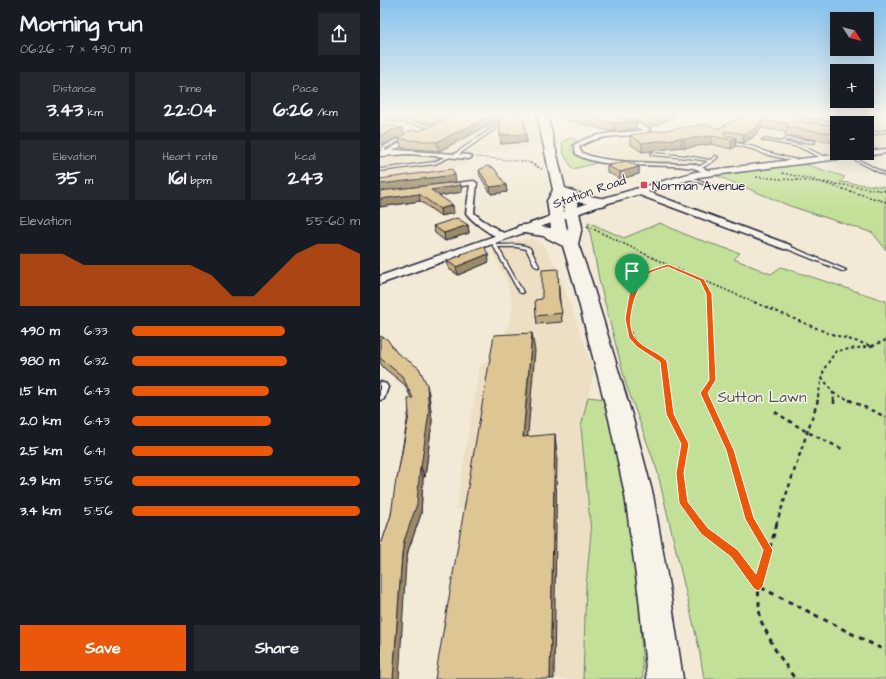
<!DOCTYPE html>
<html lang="en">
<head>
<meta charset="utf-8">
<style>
  :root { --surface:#171b24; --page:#242831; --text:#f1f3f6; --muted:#9ea1a6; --accent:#ea580c }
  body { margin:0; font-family:"Architects Daughter",sans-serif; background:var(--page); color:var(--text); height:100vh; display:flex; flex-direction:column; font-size:15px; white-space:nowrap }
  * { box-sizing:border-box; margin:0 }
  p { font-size:13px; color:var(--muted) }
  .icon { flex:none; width:22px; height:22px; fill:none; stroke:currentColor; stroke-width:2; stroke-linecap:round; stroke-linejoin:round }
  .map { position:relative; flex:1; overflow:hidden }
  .sheet { display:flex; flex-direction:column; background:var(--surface); width:380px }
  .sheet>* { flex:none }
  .needle { width:26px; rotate:126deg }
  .controls { position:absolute; left:450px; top:12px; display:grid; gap:8px }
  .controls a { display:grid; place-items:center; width:44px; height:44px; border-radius:0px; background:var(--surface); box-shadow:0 4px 16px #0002; font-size:20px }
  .pin { position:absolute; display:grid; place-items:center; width:34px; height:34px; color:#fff; margin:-41px -17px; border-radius:50% 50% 50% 0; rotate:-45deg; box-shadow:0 0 4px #0007 }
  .pin .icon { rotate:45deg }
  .round { display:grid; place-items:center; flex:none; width:42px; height:42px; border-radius:0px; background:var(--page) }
  .summary { display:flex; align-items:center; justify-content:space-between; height:68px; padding:0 20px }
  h1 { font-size:22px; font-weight:700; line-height:30px }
  .stats { display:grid; grid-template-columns:repeat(3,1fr); gap:6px; height:68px; padding:4px 20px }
  .stats div { display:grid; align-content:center; border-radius:0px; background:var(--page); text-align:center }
  .stats b { font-size:20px; font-weight:700 }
  .stats small { font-size:11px; font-weight:400 }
  .stats p { font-size:11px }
  .chart { height:112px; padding:8px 20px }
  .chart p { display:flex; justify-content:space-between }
  .chart svg { width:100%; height:72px; margin-top:4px; fill:var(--accent); opacity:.7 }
  .button { display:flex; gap:8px; margin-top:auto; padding:8px 20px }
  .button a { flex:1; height:46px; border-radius:0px; background:var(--accent); color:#fff; font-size:16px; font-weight:700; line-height:46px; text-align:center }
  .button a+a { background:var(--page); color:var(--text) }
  ul { padding:0 20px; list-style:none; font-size:13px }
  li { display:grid; grid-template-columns:64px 48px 1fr; align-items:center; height:30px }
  li i { height:10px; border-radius:5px; background:var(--accent) }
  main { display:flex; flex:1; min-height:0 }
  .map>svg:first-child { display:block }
  .built { fill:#ecdfc3 }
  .green { fill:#c3e098; stroke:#72816a }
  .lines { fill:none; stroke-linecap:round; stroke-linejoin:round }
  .lane-casing { stroke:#22223b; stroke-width:2.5 }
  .street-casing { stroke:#22223b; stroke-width:3 }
  .secondary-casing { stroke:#22223b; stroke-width:3 }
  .highway-casing { stroke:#22223b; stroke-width:3 }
  .path-far4 { stroke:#22223b; stroke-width:1; stroke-dasharray:1.5 1.5; stroke-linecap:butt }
  .path-far3 { stroke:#22223b; stroke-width:1.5; stroke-dasharray:2 2; stroke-linecap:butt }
  .path-far2 { stroke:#22223b; stroke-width:2; stroke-dasharray:3 3; stroke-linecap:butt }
  .path-far1 { stroke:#22223b; stroke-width:2.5; stroke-dasharray:4 4; stroke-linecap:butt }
  .path { stroke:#22223b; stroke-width:3; stroke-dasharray:5 5; stroke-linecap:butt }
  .lane { fill:#f7f3e8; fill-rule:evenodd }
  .street { fill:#f7f3e8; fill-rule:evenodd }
  .secondary { fill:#f7f3e8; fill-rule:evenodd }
  .highway { fill:#f7f3e8; fill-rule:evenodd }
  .wall { fill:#bfa97f; stroke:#22223b }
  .shaded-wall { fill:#9b8a68; stroke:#22223b }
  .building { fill:#dec594; stroke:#22223b }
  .route { fill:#ea580c; stroke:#fff; fill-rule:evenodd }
  .poi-dot { fill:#d1495b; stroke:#f7f3e8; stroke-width:1.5 }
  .labels { text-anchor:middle; stroke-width:3; stroke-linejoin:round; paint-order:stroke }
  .far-poi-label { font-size:13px; fill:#22223b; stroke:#f7f3e8; text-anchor:start }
  .far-street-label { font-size:13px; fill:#22223b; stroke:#f7f3e8 }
  .park-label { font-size:15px; fill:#4a5252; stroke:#f7f3e8 }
</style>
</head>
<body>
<main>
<section class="sheet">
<div class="summary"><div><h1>Morning run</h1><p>06:26 · 7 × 490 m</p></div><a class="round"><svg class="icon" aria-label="share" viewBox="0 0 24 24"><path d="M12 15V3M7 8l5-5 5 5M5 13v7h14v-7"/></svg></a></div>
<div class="stats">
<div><p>Distance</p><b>3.43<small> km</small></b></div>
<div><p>Time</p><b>22:04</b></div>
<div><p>Pace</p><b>6:26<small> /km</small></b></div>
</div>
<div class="stats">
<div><p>Elevation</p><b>35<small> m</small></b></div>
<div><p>Heart rate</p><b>161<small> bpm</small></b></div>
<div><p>kcal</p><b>243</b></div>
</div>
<div class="chart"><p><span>Elevation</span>55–60 m</p>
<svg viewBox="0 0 160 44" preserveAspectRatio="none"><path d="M0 44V12L10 12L20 12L30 19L40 19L50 19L60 19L70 19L80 19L90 25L100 38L110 38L120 25L130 12L140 6L150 6L160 12V44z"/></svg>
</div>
<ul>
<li><b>490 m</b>6:33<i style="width:67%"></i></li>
<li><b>980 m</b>6:32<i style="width:68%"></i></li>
<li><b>1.5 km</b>6:43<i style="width:60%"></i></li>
<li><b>2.0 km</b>6:43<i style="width:61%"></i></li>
<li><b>2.5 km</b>6:41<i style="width:62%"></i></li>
<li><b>2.9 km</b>5:56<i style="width:100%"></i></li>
<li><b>3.4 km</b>5:56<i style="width:100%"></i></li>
</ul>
<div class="button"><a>Save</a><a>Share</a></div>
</section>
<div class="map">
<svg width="506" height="679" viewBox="0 0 506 679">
  <rect width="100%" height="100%" fill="#f2ead7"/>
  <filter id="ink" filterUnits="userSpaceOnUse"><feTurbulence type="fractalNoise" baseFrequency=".025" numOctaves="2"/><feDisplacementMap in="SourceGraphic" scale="8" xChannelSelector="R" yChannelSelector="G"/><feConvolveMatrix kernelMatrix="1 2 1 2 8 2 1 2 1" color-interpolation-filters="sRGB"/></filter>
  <g filter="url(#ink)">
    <path class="built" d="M0,114h155l8,30 -67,12 -8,5 2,4 -90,14z
      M398,114h108v34l-19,2v-27h-30l1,30 -28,2 -92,11 -18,-3 -7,1 -41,-1 -40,-5 -23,-6 -4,-5 147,-20z
      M153,238l11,8 14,24 36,101 -13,56 10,105 -5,54 -3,93h-137l26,-170h-16l23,-141 24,-24 10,-37 -6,-25 -15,-31 20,-10z"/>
    <path class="green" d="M191,138l6,2 -7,8c7,11 15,12 27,15l-24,6c-5,-8 -13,-18 -10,-28z
      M422,163l43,14 -5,5 46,5v63l-13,-17 -83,-27 -75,-31z
      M208,222l36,16 36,-15 31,14 49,16 -6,6 37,15 10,-7 105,34v378h-182l-5,-31 -42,-178 -31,-86 -26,-100z
      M208,397l17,2 16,61 16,89 6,130h-60l3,-93 5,-54 -10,-105z"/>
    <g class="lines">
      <g class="lane-casing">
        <path id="lane" d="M0,116l54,10 1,1 -1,1 -54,-10z
          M117,125l2,1 -44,31h-2v-2z
          M506,130v2l-19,4v-2z
          M26,138l1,2 -10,2 -12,6 1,3c7,-3 14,-9 21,-11v2c-8,6 -17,11 -27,11v-2h2l1,-4 12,-7z
          M407,138l28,3v1l-1,1 -26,-3 -5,2 18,3 26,13 -3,1 -25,-12 -37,-7 1,-1 18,3z
          M349,141l29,7 8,4 34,9 -2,1 -34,-8 -8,-4 -28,-7v-1z
          M272,153l36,3 22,4 5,-4 3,1 -6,5 -12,7h-1v-2l9,-6 -20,-3 -37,-3v-2z
          M468,154l38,20v2l-39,-20v-2z
          M69,155l3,1 -17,8 -55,7v-2l54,-7z
          M307,176h2l35,14 -3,1 -34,-13z
          M111,239h2l4,6c11,0 24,-2 33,3l9,18v1h-2l-2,-1 -9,-17 -10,-2h-18l25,45v1h-2l-2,-1 -29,-52z
          M405,246h4l57,24 -2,1h-2l-57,-23z"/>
      </g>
      <g class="street-casing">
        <path id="street" d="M241,120l25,6 4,4c-9,7 -23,5 -34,6 -13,1 -25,3 -37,11l2,5c19,12 86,11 112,12l9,3 8,5 -3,2c-5,-2 -9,-5 -14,-6 -33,-6 -90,3 -117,-14l-2,-9c20,-13 43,-12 66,-14l4,-1 -25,-7 -1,-1z
          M17,150l72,5 3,2 -3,2 -60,-5 -29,2v-4z
          M94,181l3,2 -3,30 7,6 24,15 1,2 -1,2c-10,2 -33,-17 -39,-25l4,-28 -23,3 -3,-2 3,-2z
          M254,189h6l150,56 1,2 -1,2h-6l-150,-56z
          M0,382l6,2 2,3 -4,12 -4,1z"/>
      </g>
      <g class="secondary-casing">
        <path id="secondary" d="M506,149v4l-187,24 -94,27 -225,80v-8l217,-76 98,-28 154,-19h18v-2z"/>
      </g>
      <g class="highway-casing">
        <path id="highway" d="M157,114h10l18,74 19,7 22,4 2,3 -2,3 -5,1 -24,-4 5,25 -4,17 13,36 42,139 20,76 18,103 12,81h-36l-8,-81 -14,-103 -16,-76 -36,-139 -10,-34 -20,-10 -25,-4 -2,-3 2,-3 5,-1 28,3 -4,-27 6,-11zM181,200l2,3 5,24 -1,3z"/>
      </g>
      <path class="path-far4" d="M96,157l53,5 3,2"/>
      <path class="path-far3" d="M150,163l12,6
        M402,173l33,7
        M376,177l66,5 64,9
        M443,183l63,19
        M207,226l81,39 88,38
        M322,281l7,13v9
        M251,303l1,-8 14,-22 22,-8"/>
      <path class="path-far2" d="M251,302c-7,39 3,40 32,59l5,40
        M374,302l74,31 44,13 -36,5 -12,18 -7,32
        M492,346l14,-6
        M442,377l11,16 1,8
        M453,393l19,8
        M328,401l-4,-8 9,-13 -4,-78"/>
      <path class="path-far1" d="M288,400l2,14 15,30 -5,29 4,30 15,22
        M327,400l23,50 20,69 3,6
        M454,400v6
        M469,400l37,17
        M395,412l32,20 37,18
        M396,525l42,-125"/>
      <path class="path" d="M319,524l5,7 30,22 24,33 128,65
        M373,524l15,26
        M397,524l-19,62 2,33 16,32 19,28"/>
      <use href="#lane" class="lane"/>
      <use href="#street" class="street"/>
      <use href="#secondary" class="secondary"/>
      <use href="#highway" class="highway"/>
    </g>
    <path class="wall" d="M2,114h142l1,2h-2l4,26 -26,2 -2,-24 -60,31 -37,-3 -3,-9 2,-2 -7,2 -10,6 -4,-1v-17l25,7 15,-3 17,-7z
      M169,114h127v2l-27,12 -13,-7v8l-22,3 -48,-12v-2l-17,-3z
      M337,114h147l-5,9h-22v20l-52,-8 1,-3 -25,-4 -9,10 -9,5 -7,-1 -1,5 -4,2 -20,-5 -27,4 -3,-1 -39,5 -12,-8v-9l87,-6 26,-12z
      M227,166l32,1v7l-19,5 -13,-7z
      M99,170l27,15 1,7 -16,2 -11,-18z
      M0,179l76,3 -47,6 52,-3 1,7 -23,4 15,17 -13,3 -21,-15 -40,6z
      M88,225l1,8 -24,8 -10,-8 -2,-7z
      M81,254l28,8 -31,13 -9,-6 -2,-8 14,-6z
      M178,277l2,24 2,21 -25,2 -1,-8 6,-17z
      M0,336l17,17 32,41 3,27 -7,56h-2l-2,37 -13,37 -2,12 -24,-21 9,-27 20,-117 -6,-13 -21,-17 -4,-5z"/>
    <path class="shaded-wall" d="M60,114h23l-18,3 1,4 -8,3 -2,-8z
      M114,114h5l1,6 -61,31 -2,-9z
      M281,114h15v2l-27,12v-9z
      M481,114h3l-5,9h-3z
      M382,120l-1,8 -9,10 -9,5 1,-9z
      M256,121v8l-22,3v-9z
      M23,128l2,9 -11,2 -10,6 -3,-9 11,-6z
      M146,134l1,8 -26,2 -1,-9z
      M332,136l-1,8 -27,4v-9z
      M302,138l-1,9 -39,5v-9z
      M356,138l-1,9 -4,2 1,-9z
      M259,167v7l-19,5v-7z
      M75,175l1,7 -76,9v-7z
      M81,185l1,7 -30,5 -1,-7z
      M126,185l1,7 -16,2 -1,-7z
      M39,194l1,7 -40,6v-8z
      M73,205l1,8 -13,3 -1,-7z
      M88,225l1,8 -24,8 -1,-8z
      M108,254l1,8 -31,13 -2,-8z
      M152,333l3,18 -9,105 -3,-19z
      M47,385l2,9 3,27 -7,56 -4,-10z
      M175,434l2,19 -3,226h-4z
      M40,467l3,10 -2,37 -13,37 -2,12 -7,116h-6l9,-125 2,-13z"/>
    <path class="building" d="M48,114h12l-4,2z
      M73,114h41l-57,28 -38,-3 8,-7 6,-2 7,1 30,-13 -5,-1z
      M119,114h24l3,20 -26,1z
      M193,114h34l29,7 -22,2z
      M258,114h23l-12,5z
      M369,114h112l-5,9h-17v-1l-37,-5 -3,3 1,2 37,4v8l-51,-7 3,-3 -27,-4 -9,10 -9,4 -19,-3 -1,4 12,3 -4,2 -20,-4 -28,3 -2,-1 -40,5 -12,-8 78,-11 9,5z
      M6,125l17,3 -11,2 -11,6h-1v-9z
      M246,161l13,6 -19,5 -13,-6z
      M107,166l7,2 12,17 -16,2 -11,-17z
      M72,169l3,6 -75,9v-5z
      M79,182l2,3 -30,5 22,15 -13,4 -21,-15 -39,5v-8z
      M77,218l11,7 -24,8 -11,-7z
      M104,246l4,8 -32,13 -9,-6 15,-6 -1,-1z
      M178,269l1,29 3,15 -26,3 -1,-16 7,-1v-29z
      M152,333l-9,104 32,-3 -5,245h-115l59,-344z
      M0,336l7,3 10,14 22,15 8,17 2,27 -8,55h-1l-3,37 -13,37 -2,13 -9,125h-13v-137h2l9,-27 5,-36h1l12,-64 -1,-16 5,-1 -11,-22 -22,-18z"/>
  </g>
  <linearGradient id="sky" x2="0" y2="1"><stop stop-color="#86c1ee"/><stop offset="0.55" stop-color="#f9f6ed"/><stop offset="1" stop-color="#f9f6ed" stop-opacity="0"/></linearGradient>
  <rect width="506" height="209" fill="url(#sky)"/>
  <path class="route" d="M288,264l36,15 8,15 4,86 -8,13 26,57 20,68 19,32 -10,36 -2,3 -3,2 -4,-2 -23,-32 -30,-23 -22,-31 -3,-30 5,-29 -15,-30 -6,-52 -23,-15 -8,-9 -4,-19 4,-24 15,-23zM288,267l32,14 6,13 3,86 -9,13 26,57 19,69 18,31 -7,24 -18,-24 -30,-22 -20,-26 -4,-29 5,-29 -15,-30 -7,-53c-9,-10 -26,-13 -33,-25 -9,-15 2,-49 14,-61 4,-4 14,-6 20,-8z"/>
  <rect class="poi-dot" x="260" y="181" width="8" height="8" rx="2"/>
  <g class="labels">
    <g class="far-poi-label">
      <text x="272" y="190">Norman Avenue</text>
    </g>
    <g class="far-street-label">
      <text transform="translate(209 191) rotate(-19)" y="5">Station Road</text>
    </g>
    <g class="park-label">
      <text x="382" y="402">Sutton Lawn</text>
    </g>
  </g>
</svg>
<div class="controls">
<a><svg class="needle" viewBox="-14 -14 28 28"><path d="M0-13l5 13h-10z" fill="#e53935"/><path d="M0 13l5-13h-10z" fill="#9ea1a6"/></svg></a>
<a>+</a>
<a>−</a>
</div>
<div class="pin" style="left:252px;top:295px;background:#1e9e55"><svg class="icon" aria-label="arrive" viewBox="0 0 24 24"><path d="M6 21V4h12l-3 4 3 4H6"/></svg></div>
</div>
</main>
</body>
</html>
